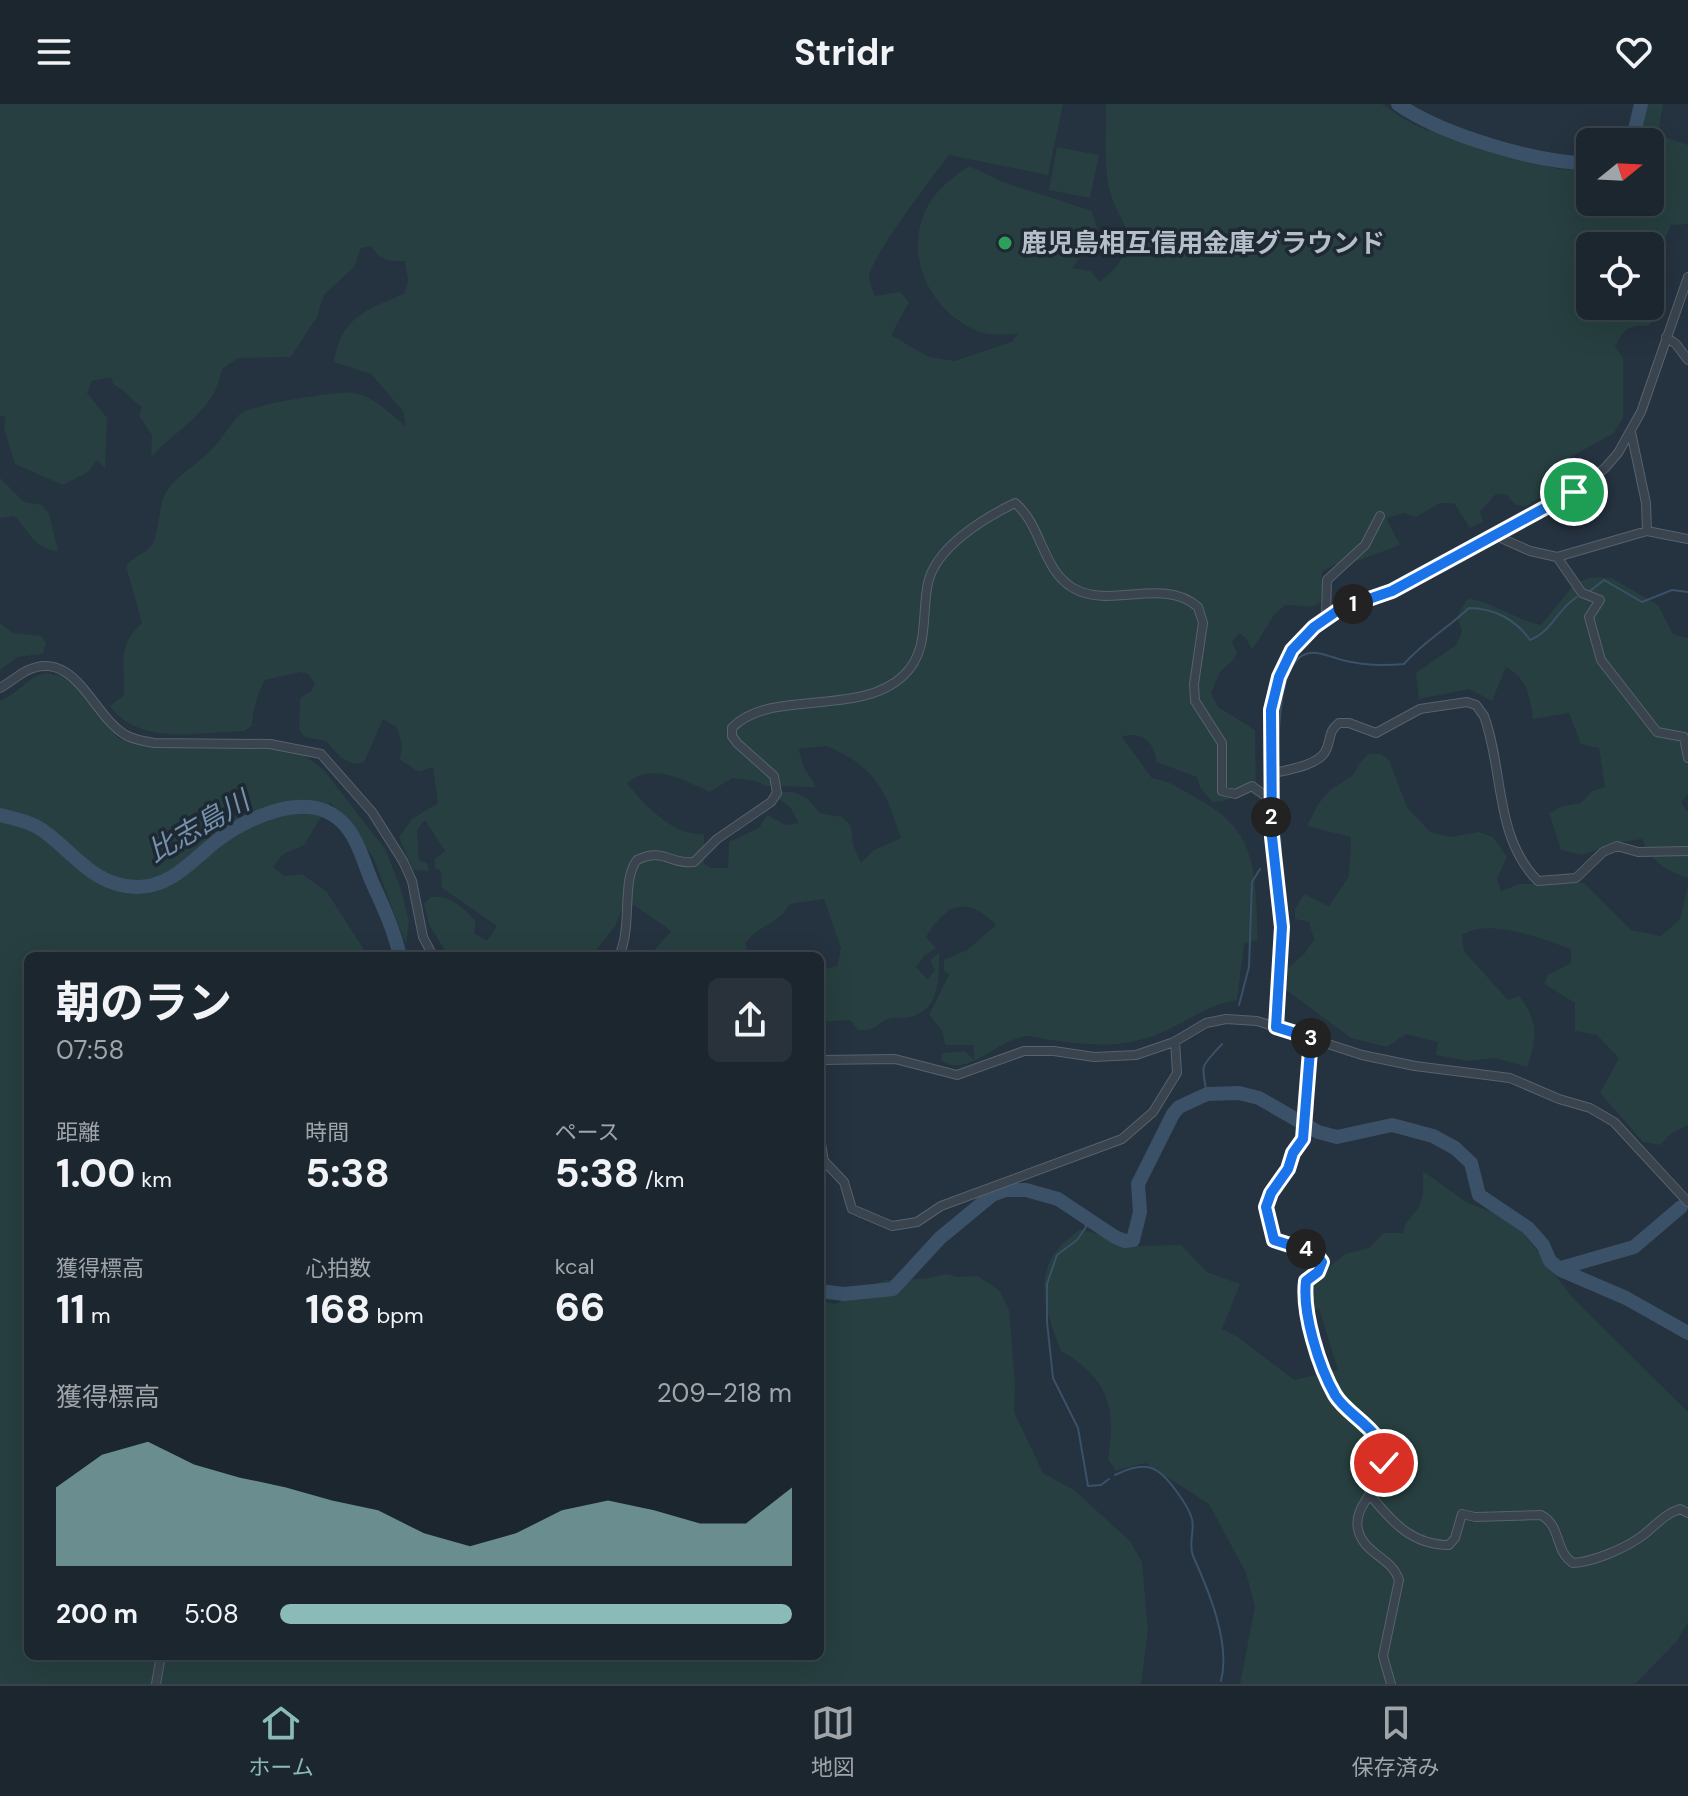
<!DOCTYPE html>
<html lang="ja">
<head>
<meta charset="utf-8">
<style>
  :root { --surface:#1c262f; --page:#29323b; --text:#f1f3f6; --muted:#a0a5aa; --line:#3a434b; --accent:#8bbbb9 }
  body { margin:0; font-family:"DM Sans","Noto Sans JP",sans-serif; background:var(--page); color:var(--text); height:100vh; display:flex; flex-direction:column; font-size:30px; white-space:nowrap }
  * { box-sizing:border-box; margin:0 }
  p { font-size:26px; color:var(--muted) }
  .icon { flex:none; width:44px; height:44px; fill:none; stroke:currentColor; stroke-width:2; stroke-linecap:round; stroke-linejoin:round }
  .map { position:relative; flex:1; overflow:hidden }
  .sheet { position:absolute; left:24px; top:848px; width:800px; height:708px; display:flex; flex-direction:column; background:var(--surface); border-radius:12px; box-shadow:0 8px 32px #0002,0 0 0 2px var(--line) }
  .sheet>* { flex:none }
  .needle { width:52px; rotate:72deg }
  .buttons { position:absolute; left:1576px; top:24px; display:grid; gap:16px }
  .buttons a { display:grid; place-items:center; width:88px; height:88px; border-radius:12px; background:var(--surface); box-shadow:0 8px 32px #0002,0 0 0 2px var(--line); font-size:40px }
  .pin { position:absolute; display:grid; place-items:center; width:68px; height:68px; color:#fff; margin:-34px; border:4px solid #fff; border-radius:50%; box-shadow:0 2px 8px #0007 }
  .km { position:absolute; width:40px; height:40px; margin:-20px; border-radius:50%; background:#222; color:#fff; font-size:22px; line-height:40px; text-align:center }
  .round { display:grid; place-items:center; flex:none; width:84px; height:84px; border-radius:12px; background:var(--page) }
  .summary { display:flex; align-items:center; justify-content:space-between; height:136px; padding:0 32px }
  h1 { font-size:44px; font-weight:700; line-height:60px }
  .metrics { display:grid; grid-template-columns:repeat(3,1fr); gap:12px; height:136px; padding:8px 32px }
  .metrics div { display:grid; align-content:center }
  .metrics b { font-size:40px; font-weight:700 }
  .metrics small { font-size:22px; font-weight:400 }
  .metrics p { font-size:22px }
  .chart { height:224px; padding:16px 32px }
  .chart p { display:flex; justify-content:space-between }
  .chart svg { width:100%; height:144px; margin-top:8px; fill:var(--accent); opacity:.7 }
  ul { padding:0 32px; list-style:none; font-size:26px }
  li { display:grid; grid-template-columns:128px 96px 1fr; align-items:center; height:60px }
  li i { height:20px; border-radius:10px; background:var(--accent) }
  header { display:flex; justify-content:space-between; align-items:center; height:104px; padding:0 32px; background:var(--surface); font-size:36px; font-weight:700 }
  .dock { display:flex; justify-content:space-around; align-items:center; height:112px; border-top:2px solid var(--line); background:var(--surface); font-size:22px; color:var(--muted) }
  .dock a { display:grid; justify-items:center; gap:4px }
  .dock .selected { color:var(--accent) }
  .map>svg:first-child { display:block }
  .green { fill:#273f40; fill-rule:evenodd }
  .lines { fill:none; stroke-linecap:round; stroke-linejoin:round }
  .stream { stroke:#3a5168; stroke-width:2 }
  .river { stroke:#3a5168; stroke-width:14 }
  .minor-casing { stroke:#57626d; stroke-width:10 }
  .minor { stroke:#39444f; stroke-width:8 }
  .route-casing { stroke:#fff; stroke-width:16 }
  .route { stroke:#1a73e8; stroke-width:10 }
  .leisure-dot { fill:#2e9e5b; stroke:#1e2934; stroke-width:3 }
  .labels { text-anchor:middle; stroke-width:7; stroke-linejoin:round; paint-order:stroke }
  .poi-label { font-size:26px; font-weight:bold; fill:#b5bfca; stroke:#1e2934; text-anchor:start }
  .water-label { font-size:28px; font-style:italic; fill:#7592ac; stroke:#1e2934 }
</style>
</head>
<body>
<header><svg class="icon" aria-label="menu" viewBox="0 0 24 24"><path d="M4 6h16M4 12h16M4 18h16"/></svg>Stridr<svg class="icon" aria-label="heart" viewBox="0 0 24 24"><path d="M12 20l-8-8c-3-5 5-10 8-4 3-6 11-1 8 4z"/></svg></header>
<div class="map">
<svg width="1688" height="1580" viewBox="0 0 1688 1580">
  <rect width="100%" height="100%" fill="#25323f"/>
  <path class="green" d="M0,0h1063l-15,71 -99,-20c-16,21 -79,103 -80,122 0,6 4,13 6,19l25,-4 9,10 -18,33 38,22 26,4 56,-19 7,-8c-12,0 -26,2 -38,-2 -53,-20 -81,-84 -48,-133 10,-14 24,-24 37,-33l34,16 89,29 7,24 -27,33 19,3 9,11 16,-15 15,-23c-5,-22 -16,-33 -21,-52 -7,-27 -3,-60 -4,-88h276c17,11 34,25 55,28 15,2 34,-1 49,4 40,14 55,41 104,32v34h60v-60h-15l4,-7 1,-31h23l-5,31 30,10v79l-17,1 -6,14 -19,4 1,3h-57v60h60v-12l17,-5 -10,29 -9,8c-20,-2 -24,4 -33,20l8,12v60l-9,15 -63,35 -10,14 4,12 -19,12 -11,-1 -9,-11h-10l-16,18 3,10 -13,6 -16,-25h-14l-24,14 -12,-4 -18,5 14,27 -40,15 -24,4 -13,7 -2,8 4,19c-11,14 -25,6 -40,7l-11,10 -22,35 -6,-12 -7,-5 -7,9 5,11 -4,7 -13,12 -9,21 7,14 37,23 1,67 -7,-6 -25,10 -12,1 -12,-15 -3,-10 -41,-15c0,-19 -16,-32 -34,-25l30,41c19,3 30,12 46,21 62,32 57,78 60,141l-14,4 -7,56c-28,4 -49,21 -74,32 -44,20 -89,12 -135,4 -30,2 -62,44 -87,24l1,-7 23,-2 9,9v-15h-29l-3,-15 -13,-15 20,-40 -5,-5v-10l23,-10 29,-25c-31,-31 -50,-20 -70,12l10,11 -12,8 -8,11 11,12 8,-8 -5,-11 9,-7c0,27 1,60 -34,65 -4,1 -8,-1 -13,0 -15,2 -12,14 -34,12l-8,-10 -30,2v-52l17,-4 4,-18 -17,-49 -34,5c-11,21 -31,19 -45,40l5,12h-101l22,-25 -37,-26h-10l-9,21 -23,30h-144l-19,-32 -5,-20 7,-7c21,-2 31,11 45,24l-2,12 13,8 10,-15 -55,-38 -1,-17 -6,-3v-9l10,-8 -20,-31 -8,10 2,31 8,1 2,9 -16,-1 -14,-33 13,-18 26,-16 -5,-36 -14,5 -19,-12 2,-15 -5,-17 -14,-9 -19,43 -10,2 -13,-6 -15,-17 -21,-4 -6,-7 1,-32 11,-7 4,-7 -7,-10 -8,-2 -35,8c-7,12 -13,33 -13,46l-8,5c-44,1 -104,16 -134,-25l14,-11c1,-33 -8,-48 18,-72l-16,-57c7,-10 17,-11 24,-19 11,-13 6,-40 18,-58 11,-15 28,-24 41,-37 12,-11 20,-27 31,-38 10,-9 100,-24 115,-21 20,4 36,22 51,33l-3,-15 -32,-37 -37,-12c7,-46 33,-52 71,-69l3,-13 -3,-19c-18,0 -23,1 -34,-15l-10,2 -7,19 -30,28 -7,22 -26,40 -53,1 -16,11c-7,42 -44,59 -71,88l1,-22 -13,-19 3,-9c-11,-7 -17,-17 -29,-23l-2,-7 -19,4 -5,12 20,25 -2,50 -8,-8 -9,12 -25,13 -48,-21 -11,-35 2,-12 -6,-1zM826,642c50,21 58,42 75,92l-27,12 -13,13 -8,-18 -2,-19 -9,-9 -22,-4 -13,-15 -14,-6h-24l21,15 9,16 -13,2 -19,-10 -8,13 -30,14 -1,26h-17l-7,-4v-30c-29,3 -60,-29 -77,-51 27,-21 55,-3 83,9l22,-14 24,3 10,5 50,1 -11,-18 -7,-20z
    M1057,43l42,8 -9,43 -41,-8z
    M0,374l24,24 18,3 7,9 9,37c-26,-2 -27,-19 -44,-35l-14,2z
    M1592,473l20,1 46,27 15,29 15,4v156l-7,8 7,10v66c-24,-8 -36,-16 -46,-39l-27,4 -33,12 -21,-5 -12,-37 14,-7 18,-3 11,-12 13,-4 -6,-39 -18,-4 -12,-31 -36,6c-3,-22 -6,-41 -27,-52l-14,34 -23,-12 -50,10 -3,-26 40,-28 6,-13 -5,-16 11,-18c26,5 47,21 73,27l34,-42z
    M0,519l13,10 28,3 5,7 -3,11 -25,3 -18,13z
    M46,569l16,3 43,35 12,27 16,5 145,5 24,6 21,15 62,80 16,40 8,32 -3,24 -33,-88 -43,-55 -26,43 -22,10 -9,12 11,9 18,-2 25,18 41,64h-340v700h792v-355l15,3 50,-24 39,-1 23,-5 9,3 22,-1 22,15 9,19 6,73 -1,29 29,61 31,17 56,51 12,21 6,69 -7,53h-1141v-983c18,-7 27,-24 46,-28z
    M1369,650h12l8,6 18,47 23,25 20,5 29,-5 14,5 14,20 -10,22 4,12 18,-7 65,-1 47,47 30,6 19,-17 8,-34v240l-19,10 -8,10 -18,-3 -43,-49 19,-35 -22,-23 -22,-4v-28l-31,-19 4,-9 23,-12v-14c-30,-10 -81,-32 -109,-14l2,16 44,49 11,-4c19,24 19,43 8,71l-32,-9 -27,3 -32,-6 2,-13 -32,-8 -19,13 -36,-9 -65,-48 2,-22 16,-14 10,-14 -5,-18 -14,-3v-10l9,-15 25,12 20,-30 2,-39 -44,-11 11,-22 12,-14 23,-15 8,-14z
    M1423,1067l43,31 26,10 32,22 48,63 116,115v210l-11,19 -42,43h-395l15,-77 -9,-34 -37,-69 -64,-41 -29,8 -8,-12c9,-52 -1,-82 -47,-108 -20,-50 -31,-89 20,-122l57,17 43,-1 26,27 33,12 -18,45 16,8 56,43 44,-10 -19,-61 -6,2 -4,-28 36,-29 24,-6 14,-15h20c2,-11 7,-14 13,-22 9,-11 7,-26 7,-40z"/>
  <g class="lines">
    <path class="stream" d="M1590,487l14,-11 38,22 30,-12 16,2
      M1278,648c1,-22 1,-90 28,-98 11,-4 25,3 36,6 19,5 43,6 62,4 19,-22 44,-36 65,-56 25,0 47,12 61,32 23,-9 27,-31 47,-43
      M1278,693l3,53
      M1239,901l10,-38 3,-85 8,-13
      M1207,990c-6,-32 -7,-25 15,-50
      M1084,1113l2,10 -9,13 -20,15 -10,29v38l6,56 25,50 10,58 13,-1 8,-6
      M1115,1371c31,-15 43,-10 62,17 6,8 12,17 15,27 3,12 -4,24 1,37 15,33 38,87 28,125"/>
    <path class="river" d="M1398,0c42,30 141,60 192,59
      M1632,38l9,-38
      M0,711c16,4 32,7 45,17 30,22 50,55 92,55 35,0 56,-28 82,-48 31,-22 89,-50 123,-17 15,14 22,41 30,60 11,24 22,48 28,74
      M1561,1164l73,-21 47,-40
      M820,1187l24,3 49,-5 47,-51 52,-43 14,-5h20l32,9 57,38 10,4 8,-1 7,-28 -2,-28 35,-70 6,-7 28,-13 32,-1 20,5 59,34 19,5 55,-12 15,4 26,7 22,12 16,15 8,32 49,33 15,17 7,16 11,9 65,28 62,35"/>
    <g class="minor-casing">
      <path id="minor" d="M1666,233l10,7 12,16
        M1631,328l15,71 1,28
        M1500,429l3,6 27,12 27,6 90,-26 41,8
        M1557,453l25,36 18,7 -11,17 12,43 56,72 27,5 4,21
        M1326,513l1,-37 38,-35 15,-29
        M0,584c9,-5 17,-12 26,-17 48,-24 66,43 98,63 9,6 20,7 30,9l116,1 51,10 51,58 31,49 9,20 11,56 10,19
        M1270,670c15,-4 47,-8 55,-22 7,-12 2,-20 14,-29h10l27,10 44,-24 47,-7 9,3 8,11c20,54 10,121 54,165l38,-3 27,-26 14,-6 21,6 50,-1
        M619,852c14,-30 2,-76 18,-96 26,-13 34,5 57,2l23,-23 54,-37 6,-9 -3,-17 -37,-33 -5,-7v-8c37,-40 128,-10 172,-53 26,-25 17,-60 24,-92 8,-36 56,-65 87,-80 27,22 27,67 58,85 38,22 89,-12 125,19l5,16 -9,61 1,17 27,42v48l13,3 17,-8 19,14
        M1276,923l6,-100 -10,-90 -1,-127 8,-33 13,-27 22,-23 26,-18 73,-29 161,-88 31,-24 13,-15 23,-41 47,-135
        M1311,934c-6,31 3,74 -8,101 -14,35 -52,60 -29,101l41,13 7,9 -4,10 -12,9c-3,26 15,98 32,118 16,18 41,30 46,56 6,28 -32,47 -26,74 5,25 34,28 41,51l-16,76 8,28
        M820,956l75,-1 62,16 67,-24h30l40,6 42,-2 38,-13 32,-19 20,-4 31,2 105,34 53,11 95,12 49,21 31,9 24,14 74,80
        M820,1034l4,23 20,21 8,27 40,17 25,-4 24,-16 181,-67 31,-27 24,-39 -2,-32
        M1370,1391c22,27 42,50 79,50l6,-7 7,-24 13,3 66,-2c21,11 13,36 32,48 20,-1 50,-14 66,-25 15,-10 23,-23 41,-29l8,4
        M156,1580l5,-28"/>
    </g>
    <use href="#minor" class="minor"/>
  </g>
  <g class="lines">
    <g class="route-casing">
      <path id="route" d="M1384,1359c2,-33 -35,-45 -49,-68 -16,-28 -33,-82 -29,-114l12,-9 4,-10 -7,-9 -41,-13 -8,-33 5,-14 17,-24 5,-16 10,-14 8,-101 -35,-11 6,-100 -10,-90 -1,-127 8,-33 13,-27 22,-23 26,-18 52,-18 182,-99"/>
    </g>
    <use href="#route" class="route"/>
  </g>
  <circle class="leisure-dot" cx="1005" cy="139" r="8"/>
  <g class="labels">
    <g class="poi-label">
      <text x="1021" y="148">鹿児島相互信用金庫グラウンド</text>
    </g>
    <g class="water-label">
      <text transform="translate(198 722) rotate(-30)" y="10">比志島川</text>
    </g>
  </g>
</svg>
<div class="buttons">
<a><svg class="needle" viewBox="-14 -14 28 28"><path d="M0-13l5 13h-10z" fill="#e53935"/><path d="M0 13l5-13h-10z" fill="#a0a5aa"/></svg></a>
<a><svg class="icon" aria-label="locate" viewBox="0 0 24 24"><circle cx="12" cy="12" r="6"/><path d="M12 2v4M12 18v4M2 12h4M18 12h4"/></svg></a>
</div>
<div class="pin" style="left:1574px;top:388px;background:#1e9e55"><svg class="icon" aria-label="arrive" viewBox="0 0 24 24"><path d="M6 21V4h12l-3 4 3 4H6"/></svg></div>
<div class="pin" style="left:1384px;top:1359px;background:#d93025"><svg class="icon" aria-label="check" viewBox="0 0 24 24"><path d="M5 12l5 5 9-10"/></svg></div>
<b class="km" style="left:1353px;top:500px">1</b>
<b class="km" style="left:1271px;top:713px">2</b>
<b class="km" style="left:1311px;top:934px">3</b>
<b class="km" style="left:1306px;top:1145px">4</b>
<section class="sheet">
<div class="summary"><div><h1>朝のラン</h1><p>07:58</p></div><a class="round"><svg class="icon" aria-label="share" viewBox="0 0 24 24"><path d="M12 15V3M7 8l5-5 5 5M5 13v7h14v-7"/></svg></a></div>
<div class="metrics">
<div><p>距離</p><b>1.00<small> km</small></b></div>
<div><p>時間</p><b>5:38</b></div>
<div><p>ペース</p><b>5:38<small> /km</small></b></div>
</div>
<div class="metrics">
<div><p>獲得標高</p><b>11<small> m</small></b></div>
<div><p>心拍数</p><b>168<small> bpm</small></b></div>
<div><p>kcal</p><b>66</b></div>
</div>
<div class="chart"><p><span>獲得標高</span>209–218 m</p>
<svg viewBox="0 0 160 44" preserveAspectRatio="none"><path d="M0 44V20L10 10L20 6L30 13L40 17L50 20L60 24L70 27L80 34L90 38L100 34L110 27L120 24L130 27L140 31L150 31L160 20V44z"/></svg>
</div>
<ul>
<li><b>200 m</b>5:08<i style="width:100%"></i></li>
</ul>
</section>
</div>
<nav class="dock">
<a class="selected"><svg class="icon" aria-label="home" viewBox="0 0 24 24"><path d="M3 11l9-7 9 7M6 9v11h12V9"/></svg>ホーム</a>
<a><svg class="icon" aria-label="map" viewBox="0 0 24 24"><path d="M3 6l6-2 6 2 6-2v14l-6 2-6-2-6 2zM9 4v14M15 6v14"/></svg>地図</a>
<a><svg class="icon" aria-label="saved" viewBox="0 0 24 24"><path d="M7 4h10v16l-5-4-5 4z"/></svg>保存済み</a>
</nav>
</body>
</html>
